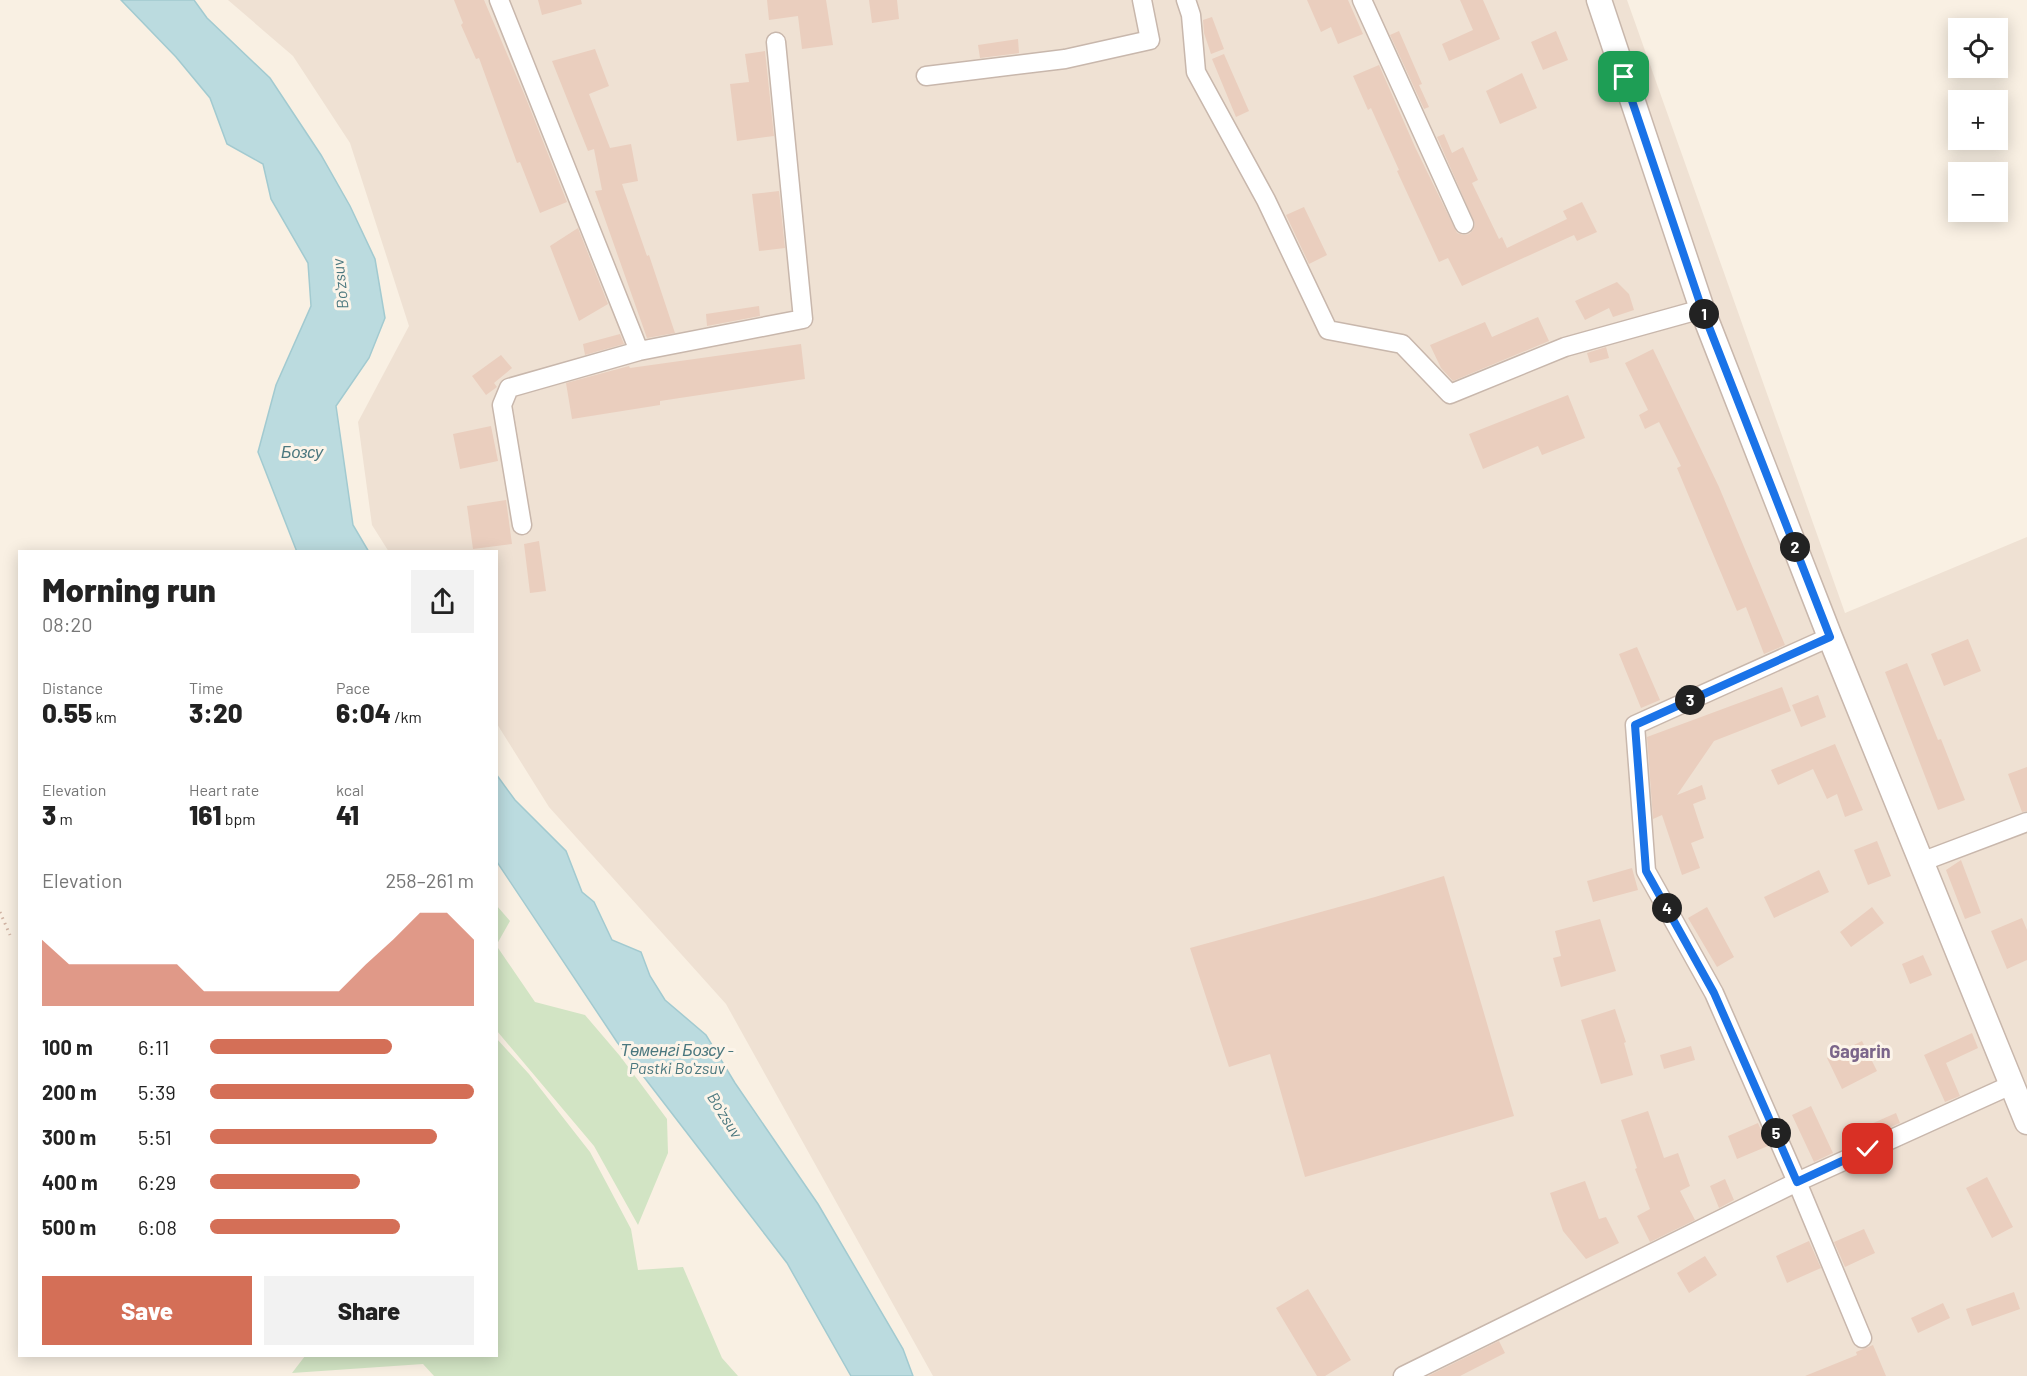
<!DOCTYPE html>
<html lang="en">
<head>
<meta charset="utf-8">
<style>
  :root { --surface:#fff; --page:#f2f2f2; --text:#222; --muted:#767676; --accent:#d46f57 }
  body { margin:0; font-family:Barlow,sans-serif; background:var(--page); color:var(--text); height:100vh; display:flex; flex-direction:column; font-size:22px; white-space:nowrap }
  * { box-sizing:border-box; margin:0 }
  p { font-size:20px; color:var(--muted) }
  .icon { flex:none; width:33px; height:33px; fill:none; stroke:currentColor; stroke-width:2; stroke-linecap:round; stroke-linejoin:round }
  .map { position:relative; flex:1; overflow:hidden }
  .drawer { position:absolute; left:18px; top:550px; width:480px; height:807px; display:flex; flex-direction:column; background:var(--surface); border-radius:0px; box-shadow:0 3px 15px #0003 }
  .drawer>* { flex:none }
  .controls { position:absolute; left:1948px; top:18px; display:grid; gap:12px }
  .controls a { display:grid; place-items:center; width:60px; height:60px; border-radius:0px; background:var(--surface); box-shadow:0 3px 15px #0003; font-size:30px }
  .pin { position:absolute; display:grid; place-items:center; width:51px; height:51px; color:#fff; margin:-26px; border-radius:12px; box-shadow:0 3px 9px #0006 }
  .km { position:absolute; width:30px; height:30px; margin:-15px; border-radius:50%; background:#222; color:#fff; font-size:16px; line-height:30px; text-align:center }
  .round { display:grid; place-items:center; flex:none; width:63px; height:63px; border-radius:0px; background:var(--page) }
  .overview { display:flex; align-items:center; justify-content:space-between; height:102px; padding:0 24px }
  h1 { font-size:33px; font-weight:800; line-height:45px }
  .stats { display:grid; grid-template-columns:repeat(3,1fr); gap:9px; height:102px; padding:6px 24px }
  .stats div { display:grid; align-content:center }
  .stats b { font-size:26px; font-weight:800 }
  .stats small { font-size:16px; font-weight:400 }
  .stats p { font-size:16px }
  .chart { height:168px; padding:12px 24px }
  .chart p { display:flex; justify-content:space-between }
  .chart svg { width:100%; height:108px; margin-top:6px; fill:var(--accent); opacity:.7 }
  .primary-button { display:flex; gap:12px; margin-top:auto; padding:12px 24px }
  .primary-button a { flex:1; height:69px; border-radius:0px; background:var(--accent); color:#fff; font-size:24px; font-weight:800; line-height:69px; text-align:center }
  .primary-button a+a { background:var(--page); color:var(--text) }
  ul { padding:0 24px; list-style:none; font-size:20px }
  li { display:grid; grid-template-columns:96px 72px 1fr; align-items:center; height:45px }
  li i { height:15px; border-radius:8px; background:var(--accent) }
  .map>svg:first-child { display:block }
  .residential { fill:#efe1d3 }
  .green { fill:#d2e4c4 }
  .water { fill:#bbdbdf; stroke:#a2cad0; stroke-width:1.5 }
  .building { fill:#eacebe }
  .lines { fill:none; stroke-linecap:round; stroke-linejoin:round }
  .minor-casing { stroke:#c8b7ac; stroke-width:21 }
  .tertiary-casing { stroke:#c8b7ac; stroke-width:27 }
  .path { stroke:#cfb2a2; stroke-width:3; stroke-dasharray:1.5 4.5; stroke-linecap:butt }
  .minor { stroke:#fff; stroke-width:18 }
  .tertiary { stroke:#fff; stroke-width:24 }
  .route-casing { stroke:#fff; stroke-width:12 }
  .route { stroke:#1a73e8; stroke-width:8 }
  .labels { text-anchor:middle; stroke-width:6; stroke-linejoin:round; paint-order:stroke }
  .water-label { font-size:16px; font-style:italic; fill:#4a777e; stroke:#fcf4e9 }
  .quarter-label { font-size:18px; font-weight:bold; fill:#7b658a; stroke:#fcf4e9 }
</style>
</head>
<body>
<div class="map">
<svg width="2027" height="1376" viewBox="0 0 2027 1376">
  <rect width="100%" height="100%" fill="#f9f0e3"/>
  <path class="residential" d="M228,0h1399l218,613 182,-76v839h-1094l-207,-372 -177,-197 -52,-83 -1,-172h-107l-17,-27 -14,-103 51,-96 -59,-183 -57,-87z"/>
  <path class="green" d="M497,906l13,15 -13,23z
    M496,945l39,57 50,13 35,41 47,63 1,34 -30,72 -44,-79 -97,-115z
    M497,1039l32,35 61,78 41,77 7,41 45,-3 39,91 16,18h-304l-11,-12 -131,9 13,-17h191z"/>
  <path class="water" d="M121,0h73l13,18 63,60 51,77 29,51 25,53 10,59 -16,40 -33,48 17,119 16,27h-72l-39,-100 18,-67 35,-79 -3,-43 -37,-64 -8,-35 -36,-20 -17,-46 -34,-41z
    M496,774l19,26 51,51 16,41 12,10 18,38 29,12 9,24 15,24 41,35 29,48 83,121 85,145 10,27h-62l-64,-113 -170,-221 -120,-180z"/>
  <path class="building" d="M454,0h30l41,96 42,106 -27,11 -20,-51 -3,1 -38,-105 -3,1 -15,-34 2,-2z
    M538,0h43l1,4 -40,11z
    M767,0h59l7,45 -31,4 -4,-33 -29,4z
    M869,0h28l2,19 -27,4z
    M1307,0h41l15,34 -25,10 -7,-17 -10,5z
    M1460,0h23l17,39 -51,22 -7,-17 31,-14z
    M1212,17l12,32 -13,5 -7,-21 -1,-13z
    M1399,31l23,53 -3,1 10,22 -5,2 -34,-74z
    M1556,31l12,29 -25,10 -12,-28z
    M1018,39l1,14 -39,5 -2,-13z
    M595,49l14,37 -20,8 21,54 21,-4 7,37 -16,3 25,72 2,-1 26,78 -28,5 -52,-147 7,-1 -8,-41 -6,2 -36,-90z
    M765,51l9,85 -37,5 -7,-57 19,-2 -4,-28z
    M1224,54l25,57 -13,6 -24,-58z
    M1379,65l36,82 42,86 7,2 5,-1 4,-4 2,-6 -38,-87 7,-3 8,19 11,-6 15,33 -6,3 27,56 3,-2 5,11 60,-29 -4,-8 19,-9 15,30 -20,9 -3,-6 -112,51 -14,-28 -9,4 -42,-91 2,-1 -28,-62 -3,2 -15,-34z
    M1522,73l15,35 -37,16 -14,-33z
    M779,191l6,57 -26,3 -7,-57z
    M1304,207l23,48 -18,9 -23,-49z
    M578,228l30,76 -29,17 -29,-75z
    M1617,282l12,12 5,16 -21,7 -4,-9 -24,12 -10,-19z
    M759,306l1,10 -53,10 -1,-12z
    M1538,317l11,24 -96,40 -12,-13 -11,-23 55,-23 7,15z
    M620,334l4,10 -39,11 -2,-11z
    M801,344l4,35 -145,22v4l-88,14 -6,-36 63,-17 1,2z
    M1606,347l3,11 -19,5 -3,-10z
    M1653,349l66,138 66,158 -21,9 -18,-47 -9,4 -60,-143 4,-2 -22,-44 -14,7 -6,-14 9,-5 -23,-47z
    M501,355l11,13 -18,15 3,4 -11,8 -14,-19z
    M1568,395l17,43 -43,17 -4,-9 -55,23 -14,-35z
    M491,426l7,35 -38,8 -7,-35z
    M506,500l6,44 -39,5 -6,-43z
    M539,541l7,50 -16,2 -6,-49z
    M1968,639l13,32 -37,15 -13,-32z
    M1637,647l23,53 -19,8 -22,-54z
    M1907,663l31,77 3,-1 24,61 -27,10 -53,-138z
    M1782,687l9,24 -77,30 -37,54 25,-10 4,14 -13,5 11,34 -13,5 9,25 -18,7 -20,-60 -9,4 -6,-82z
    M1818,695l8,22 -25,10 -9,-22z
    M1835,744l28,66 -18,7 -8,-23 -10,5 -14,-30 -35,16 -7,-15z
    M2027,767v44l-5,1 -14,-38z
    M1877,841l14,35 -23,9 -14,-35z
    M1961,860l20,53 -16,6 -19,-49z
    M1632,868l6,22 -45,12 -6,-21z
    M1819,870l10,22 -55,26 -10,-21z
    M1444,876l70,240 -209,61 -35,-123 -41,13 -39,-119 185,-51z
    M1707,907l27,50 -17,10 -29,-49z
    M1872,907l12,16 -33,24 -11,-15z
    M2022,918l5,12v30l-20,9 -16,-38z
    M1600,919l16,52 -55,16 -8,-29 8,-2 -6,-25z
    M1923,955l9,20 -22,9 -8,-20z
    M1615,1009l11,33 -2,1 9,32 -32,9 -20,-64z
    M1972,1033l6,15 -32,15 14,33 -15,6 -21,-47z
    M1862,1041l15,30 -35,18 -15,-31z
    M1691,1046l4,14 -31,9 -4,-14z
    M1811,1106l22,47 -19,9 -22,-47z
    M1648,1111l16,47 14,-5 12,33 -10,5 15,29 -45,22 -13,-26 13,-7 -15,-40 2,-1 -16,-48z
    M1896,1113l4,10 -25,11 -4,-10z
    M1758,1123l10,23 -31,13 -9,-23z
    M1987,1177l26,50 -21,11 -26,-50z
    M1725,1179l9,21 -15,8 -9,-22z
    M1585,1181l14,38 7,-2 13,26 -33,16 -23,-28 -13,-38z
    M1864,1229l11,24 -30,14 -11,-25z
    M1809,1241l12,27 -34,15 -11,-27z
    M1705,1256l12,19 -28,18 -12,-20z
    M1308,1289l43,71 -26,16h-8l-41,-68z
    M2014,1292l6,17 -48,17 -6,-17z
    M1943,1303l7,15 -32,15 -7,-15z
    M1499,1341l6,12 -45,23h-32z
    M1873,1345l13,31h-81l52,-21 -1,-3z"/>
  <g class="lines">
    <g class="minor-casing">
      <path id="minor" d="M499,0l140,351
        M1186,0l5,15 5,57 70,128 62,130 74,14 48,50 115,-47 137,-38
        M1362,0l102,224
        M926,76l139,-17 85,-19 -8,-40
        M522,525l-20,-120 7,-17 130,-37 164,-32 -27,-277
        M1830,637l-195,88 11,146 68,122 83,189 65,156
        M1921,862l106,-40
        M1403,1376l394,-194 214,-97"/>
    </g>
    <g class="tertiary-casing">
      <path id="tertiary" d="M1599,0l103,309 128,328 197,485"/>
    </g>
    <path class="path" d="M0,912l10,23"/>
    <use href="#minor" class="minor"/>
    <use href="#tertiary" class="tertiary"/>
  </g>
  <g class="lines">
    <g class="route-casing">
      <path id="route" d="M1624,77l78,232 128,328 -195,88 11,146 68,122 83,189 71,-33"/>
    </g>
    <use href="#route" class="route"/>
  </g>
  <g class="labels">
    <g class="water-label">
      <text transform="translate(340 284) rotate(-96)" y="6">Boʻzsuv</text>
      <text x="302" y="458">Бозсу</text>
      <text x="677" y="1056">Төменгі Бозсу -<tspan x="677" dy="18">Pastki Boʻzsuv</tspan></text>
      <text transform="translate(725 1115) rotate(58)" y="6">Boʻzsuv</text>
    </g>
    <g class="quarter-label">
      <text x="1860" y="1058">Gagarin</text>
    </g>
  </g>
</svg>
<div class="controls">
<a><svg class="icon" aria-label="locate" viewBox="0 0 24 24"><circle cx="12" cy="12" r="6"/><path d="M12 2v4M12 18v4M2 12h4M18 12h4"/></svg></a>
<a>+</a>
<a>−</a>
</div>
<div class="pin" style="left:1624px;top:77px;background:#1e9e55"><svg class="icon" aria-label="arrive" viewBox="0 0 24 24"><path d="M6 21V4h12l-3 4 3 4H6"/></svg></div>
<div class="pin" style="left:1868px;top:1149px;background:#d93025"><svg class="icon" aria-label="check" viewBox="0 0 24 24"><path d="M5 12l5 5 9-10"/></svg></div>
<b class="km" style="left:1704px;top:314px">1</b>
<b class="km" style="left:1795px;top:547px">2</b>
<b class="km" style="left:1690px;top:700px">3</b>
<b class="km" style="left:1667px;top:908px">4</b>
<b class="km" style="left:1776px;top:1133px">5</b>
<section class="drawer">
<div class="overview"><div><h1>Morning run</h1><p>08:20</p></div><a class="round"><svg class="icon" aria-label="share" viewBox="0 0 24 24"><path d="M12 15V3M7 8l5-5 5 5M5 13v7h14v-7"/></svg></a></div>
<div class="stats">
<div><p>Distance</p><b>0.55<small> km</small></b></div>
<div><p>Time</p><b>3:20</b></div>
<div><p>Pace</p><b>6:04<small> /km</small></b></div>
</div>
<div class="stats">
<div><p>Elevation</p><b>3<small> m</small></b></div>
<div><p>Heart rate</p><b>161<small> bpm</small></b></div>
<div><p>kcal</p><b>41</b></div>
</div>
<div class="chart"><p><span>Elevation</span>258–261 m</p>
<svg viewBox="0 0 160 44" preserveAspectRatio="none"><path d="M0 44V17L10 27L20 27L30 27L40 27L50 27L60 38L70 38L80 38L90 38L100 38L110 38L120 27L130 17L140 6L150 6L160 17V44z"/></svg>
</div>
<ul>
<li><b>100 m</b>6:11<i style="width:69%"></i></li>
<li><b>200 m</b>5:39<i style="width:100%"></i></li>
<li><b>300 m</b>5:51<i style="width:86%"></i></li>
<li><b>400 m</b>6:29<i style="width:57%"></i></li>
<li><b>500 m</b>6:08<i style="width:72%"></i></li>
</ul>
<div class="primary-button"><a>Save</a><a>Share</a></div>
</section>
</div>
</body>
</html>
